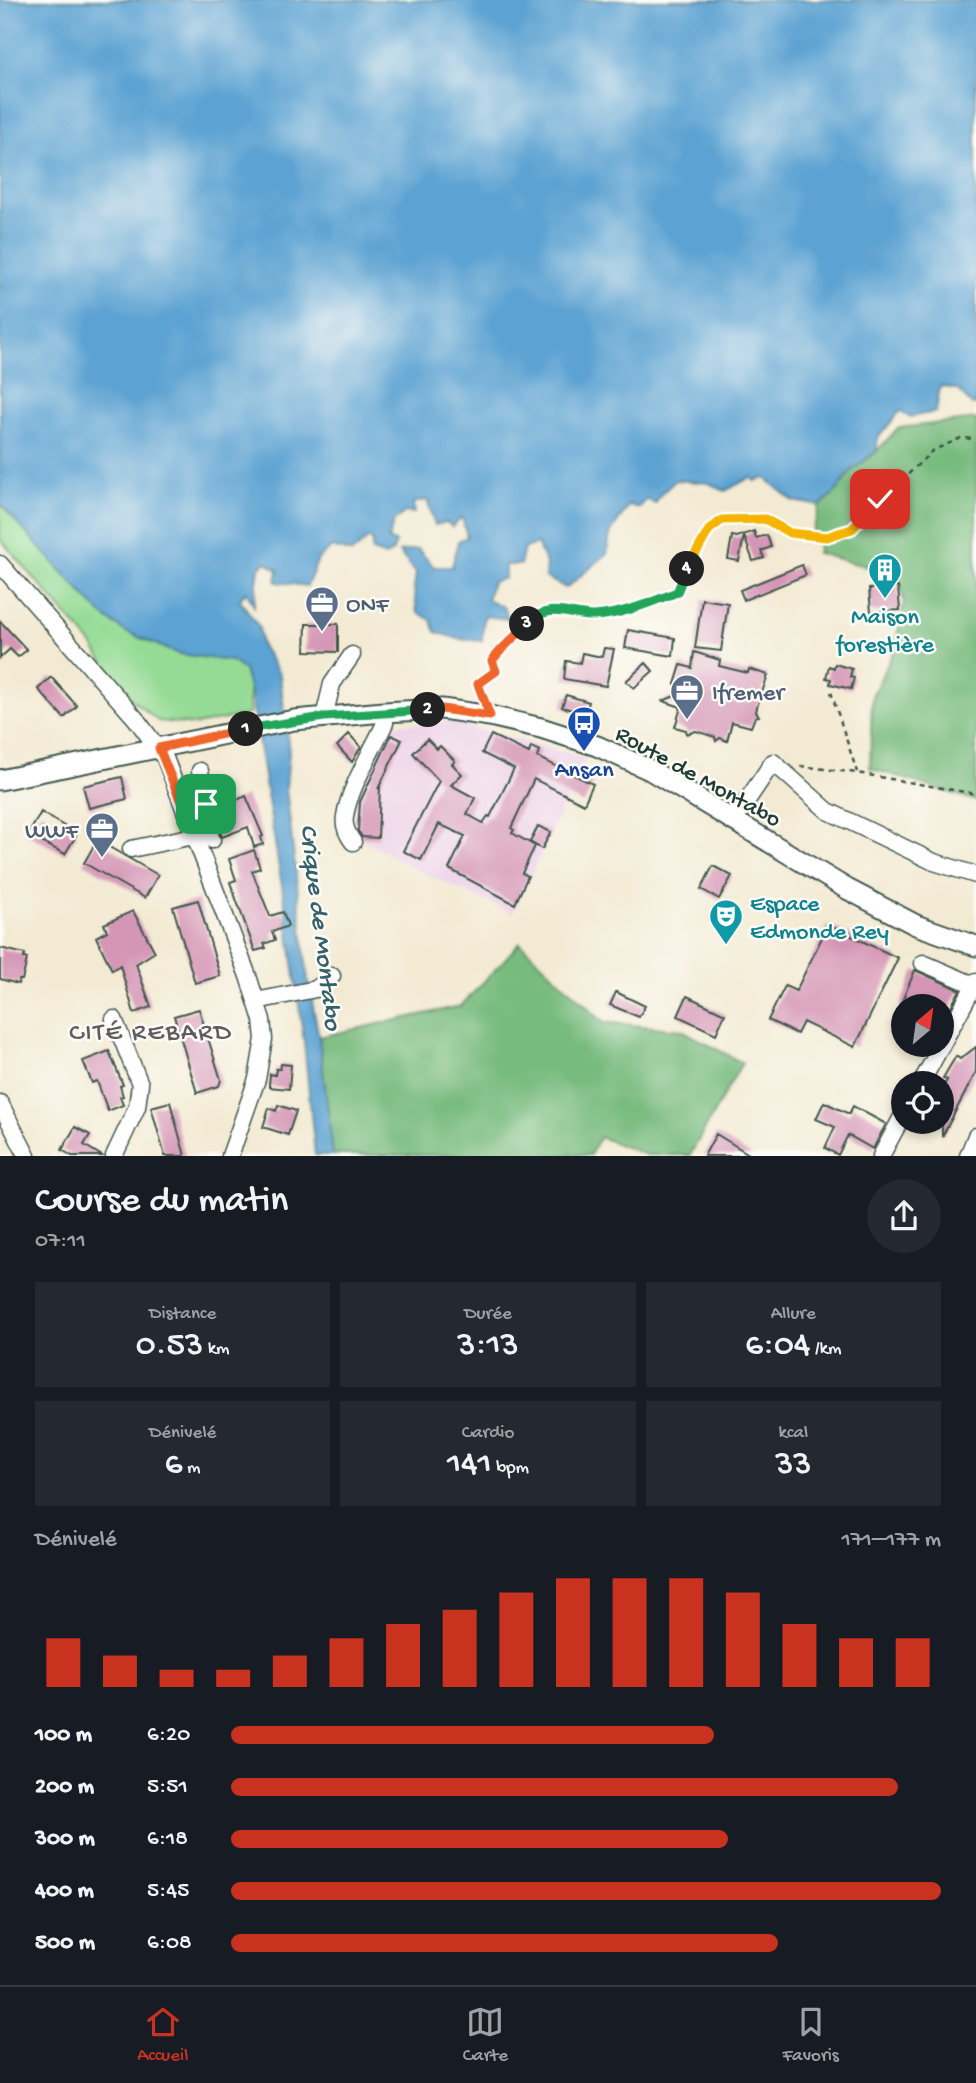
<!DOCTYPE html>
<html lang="fr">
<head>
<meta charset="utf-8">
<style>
  :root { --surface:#171b24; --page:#242831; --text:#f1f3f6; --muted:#9ea1a6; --line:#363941; --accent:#c8321e }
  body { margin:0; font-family:"Gochi Hand",sans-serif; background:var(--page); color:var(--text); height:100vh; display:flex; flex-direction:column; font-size:26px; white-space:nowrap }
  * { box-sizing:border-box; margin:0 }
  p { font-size:23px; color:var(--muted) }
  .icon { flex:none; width:38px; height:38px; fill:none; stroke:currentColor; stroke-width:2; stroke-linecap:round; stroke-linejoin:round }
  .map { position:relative; height:1156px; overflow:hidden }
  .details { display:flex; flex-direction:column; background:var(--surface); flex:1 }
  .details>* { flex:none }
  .needle { width:46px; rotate:29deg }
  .buttons { position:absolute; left:891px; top:994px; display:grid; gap:14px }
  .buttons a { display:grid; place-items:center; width:63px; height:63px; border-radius:50%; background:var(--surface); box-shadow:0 4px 10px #0003; font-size:35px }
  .pin { position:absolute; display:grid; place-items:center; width:60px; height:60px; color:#fff; margin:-30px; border-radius:14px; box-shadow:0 4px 10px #0006 }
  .km { position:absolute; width:35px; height:35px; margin:-18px; border-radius:50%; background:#222; color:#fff; font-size:19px; line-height:35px; text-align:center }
  .round { display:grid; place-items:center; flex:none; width:74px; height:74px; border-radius:37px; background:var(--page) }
  .overview { display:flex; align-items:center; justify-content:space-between; height:119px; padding:0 35px }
  h1 { font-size:38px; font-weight:600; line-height:52px }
  .metrics { display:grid; grid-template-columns:repeat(3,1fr); gap:10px; height:119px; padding:7px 35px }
  .metrics div { display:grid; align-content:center; border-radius:0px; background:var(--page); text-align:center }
  .metrics b { font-size:35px; font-weight:600 }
  .metrics small { font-size:19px; font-weight:400 }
  .metrics p { font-size:19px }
  .chart { height:196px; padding:14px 35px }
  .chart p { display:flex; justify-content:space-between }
  .chart svg { width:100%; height:126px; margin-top:7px; stroke:var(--accent); stroke-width:6 }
  ul { padding:0 35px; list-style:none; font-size:23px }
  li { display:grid; grid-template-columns:112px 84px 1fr; align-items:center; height:52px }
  li i { height:18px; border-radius:9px; background:var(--accent) }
  .tabs { display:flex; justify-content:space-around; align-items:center; height:98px; border-top:2px solid var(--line); background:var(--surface); font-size:19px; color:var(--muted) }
  .tabs a { display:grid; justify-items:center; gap:4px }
  .tabs .active { color:var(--accent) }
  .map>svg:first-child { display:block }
  .built { fill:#edd1e9 }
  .green { fill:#95db95; stroke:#5a8c64; stroke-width:2 }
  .forest { fill:#78bb7e; stroke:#4c7c59; stroke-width:2 }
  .water { fill:#5ca2d2; stroke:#3e7083; stroke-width:2 }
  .building { fill:#d596b6 }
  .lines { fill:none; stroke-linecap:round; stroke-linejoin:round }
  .minor-casing { stroke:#3f574c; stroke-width:19 }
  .major-casing { stroke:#3f574c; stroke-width:23 }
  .path { stroke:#3f574c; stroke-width:2.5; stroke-dasharray:5 5; stroke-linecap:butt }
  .minor { stroke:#fff; stroke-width:16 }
  .major { stroke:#fff; stroke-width:19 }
  .split-1-casing { stroke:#fff; stroke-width:14 }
  .split-2-casing { stroke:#fff; stroke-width:14 }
  .split-3-casing { stroke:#fff; stroke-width:14 }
  .split-4-casing { stroke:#fff; stroke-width:14 }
  .split-5-casing { stroke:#fff; stroke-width:14 }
  .split-6-casing { stroke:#fff; stroke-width:14 }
  .split-1 { stroke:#f0652b; stroke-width:9 }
  .split-2 { stroke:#22a559; stroke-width:9 }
  .split-3 { stroke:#f0652b; stroke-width:9 }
  .split-4 { stroke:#22a559; stroke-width:9 }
  .split-5 { stroke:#f5b400; stroke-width:9 }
  .split-6 { stroke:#f5b400; stroke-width:9 }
  .labels { text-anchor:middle; stroke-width:5; stroke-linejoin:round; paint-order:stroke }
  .service-label { font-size:24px; fill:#4e5e75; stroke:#fdfcf7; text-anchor:start }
  .culture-label { font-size:24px; fill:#0d838f; stroke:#fdfcf7 }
  .transit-label { font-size:24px; fill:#164399; stroke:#fdfcf7 }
  .street-label { font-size:24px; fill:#1f3d34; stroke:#fdfcf7 }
  .water-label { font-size:26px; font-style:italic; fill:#34606b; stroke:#fdfcf7 }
  .neighbourhood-label { font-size:26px; letter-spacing:2px; fill:#5f5c62; stroke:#fdfcf7 }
</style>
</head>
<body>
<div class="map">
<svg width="976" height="1156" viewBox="0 0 976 1156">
  <rect width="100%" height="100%" fill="#fdfcf7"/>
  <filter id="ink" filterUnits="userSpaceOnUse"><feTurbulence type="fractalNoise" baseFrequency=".0143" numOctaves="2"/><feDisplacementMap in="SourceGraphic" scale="14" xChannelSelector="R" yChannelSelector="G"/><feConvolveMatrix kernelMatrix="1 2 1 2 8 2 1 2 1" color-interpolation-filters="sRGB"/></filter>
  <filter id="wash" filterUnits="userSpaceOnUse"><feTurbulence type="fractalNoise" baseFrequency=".00686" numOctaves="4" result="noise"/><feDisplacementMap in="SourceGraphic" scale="28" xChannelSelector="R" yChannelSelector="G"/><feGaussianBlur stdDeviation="1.57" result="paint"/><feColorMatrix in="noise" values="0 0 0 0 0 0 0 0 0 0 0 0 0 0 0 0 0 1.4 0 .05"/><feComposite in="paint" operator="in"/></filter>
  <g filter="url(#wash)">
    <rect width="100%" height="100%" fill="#f3ead3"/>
    <path class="built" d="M452,722l134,36 -73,155 -91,-41 -70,-38 -2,-24 42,-85z"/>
    <path class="green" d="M0,385l211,196 38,94v39l-53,11 -38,-4 -35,-29 -32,-49 -91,-104z"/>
    <path class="forest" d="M976,419v382l-106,-33 2,-72 22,-45 10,-49 -12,-50 -21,16 -54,-15 2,-9 -8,-8 9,-30 17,-16 14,-19 25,-19 22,-24z
      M520,943l83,79 79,8 60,33 -52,92h-44l-46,-18 -10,18h-257l-14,-118 142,-31z"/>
    <path class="water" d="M0,0h976v405h-4l-14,-15 -18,-4 -4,26 -27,5 -9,-6 -22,27 -2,14 -25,19 -14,19 -17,16 -27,-5 -28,-23 -11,3 -3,-4 -26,14 -16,-8 -33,-3 -15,14 -6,10 -8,-5 -8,9 -10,-3 -19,29 -3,20 -41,34 -21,-11 1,-14 -9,-19 -13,4 -4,17h-15v13l-13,4 -5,17 16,8 7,12 -26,-3 -2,25 -23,-2 -23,-7 -5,-12 -14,-8 -3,-23 2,-16 -17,-21 19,-3 16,18h18l6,-26 9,-4 -5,-20 -10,10 -5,-5 -12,3 -8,-25 -14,3 2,10 -10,-1 -11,9 -6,18 8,4 -4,9 -6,4 -14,-5v-10l-3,-3 -17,15 -20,-6 -14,12 -11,27 -31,-4 2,-12 -12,-8 -7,6 -5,38 -8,-15 -6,9 19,27 2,17 19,31 9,77 -3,36 22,193 11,56 14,118h-18l-11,-113 -19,-137 -34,-209 -7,-26 -13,-9 -52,-7 -53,-22 -24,-17 -102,-111z"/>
    <g id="blocks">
      <path class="building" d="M754,531l2,7 11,-3 4,12 -10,4 3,7 -11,3 -9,-25 -5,25 -11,-2 4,-23 5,1z
        M802,565l4,10 -62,25 -4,-10z
        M898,587l2,23 -29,2 -2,-23z
        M702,599l26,4 -7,48 -26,-3z
        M0,621l27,29 -9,7 -8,-8 -10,9z
        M306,624h32v28l-33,-1z
        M628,630l47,8 -2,18 -48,-8z
        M604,648l10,1 -8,37 -42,-7 2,-18 14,2 2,-10 20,4z
        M694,652l26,8 -1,6 29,7 1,-4 19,6 -11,32 -1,5 3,4 -4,1 -4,10 -19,-5 -5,19 -7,-3 -4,3 -1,-4 -19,-6 -9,3 -1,-4 -11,-3 6,-20 -18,-6 28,-12 -16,-5 6,-19 11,3z
        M646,663l7,8 -19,17 -8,-7z
        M835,664l17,5 -2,8 4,1 -3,11 -21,-5 1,-5 -5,-1 3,-12 5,2z
        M51,677l26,29 -13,12 -26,-29z
        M566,695l23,7 -4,12 -23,-7z
        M349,734l12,13 -9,15 -15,-16z
        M391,735l11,5 -24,49 2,-3 -2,52 -16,-1 -4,-6 2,-29z
        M491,735l38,18 2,-6 9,4 -3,6 56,27 -9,20 -50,-25 -23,49 3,2 -2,3 23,13 -13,27 6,3 -13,28 -66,-35 16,-33 -26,-12 -18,36 -18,-9 36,-70 -26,-28 14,-14 10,10 3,-3 15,15 -3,3 10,10 -11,11 24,13 -8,16 16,9 5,-7 2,1 24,-48 -32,-16z
        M122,777l5,22 -38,9 -6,-22z
        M246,796l17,40 -2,1 2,7 -9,3 -6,-20 -26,10 -9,-25 3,-4z
        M41,812l36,22 -12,20 -37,-19z
        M538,826l13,6 -9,17 -12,-7z
        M97,840l61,35 -13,23 -61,-35z
        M254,850l6,18 -8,3 18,45 13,-4 5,14 -16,6 3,8 -11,4 2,4 -11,3 -25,-69 6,-2 -7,-21z
        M713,866l19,10 -13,23 -18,-10z
        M198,900l22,76 -25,7 -22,-76z
        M133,911l22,41 -19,12 15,43 -17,6 -14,-48 -8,5 -16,-33 11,-6 -3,-7z
        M828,925l70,33 -43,89 -52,-25 -6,12 -29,-14 17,-34 11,5z
        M0,948l25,6 -1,4h3l-2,10 -3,12h-3l-1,4 -18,-5z
        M915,970l45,20 -18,33v-17h-42z
        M616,992l29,14 -6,11 -29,-12z
        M687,996l38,18 -9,20 -38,-18z
        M199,1009l22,71 -2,6 -22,7 -23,-77z
        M976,1047v25l-34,65v-48l5,-9 -4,-2 13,-22 4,3z
        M109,1051l14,34 -3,1 3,10 -3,1 3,8 -15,6 -11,-30 -5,2 -9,-22z
        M281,1064l10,1 -2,24 -20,-2v-2l1,-11 5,1 1,-6h4z
        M170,1102l15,54h-20l-14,-49z
        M824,1102l25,12 4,-8 33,18 -13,25 -25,-14 -10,20 -13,-7 10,-21 -19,-8z
        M278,1105l18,6 -8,24 -25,-8 6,-19 7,3z
        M75,1127l15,8 -6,10 18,11h-30l-10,-6z
        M716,1134l36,22h-48z"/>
    </g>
  </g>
  <g filter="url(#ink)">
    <use href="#blocks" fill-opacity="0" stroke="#3f574c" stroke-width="2"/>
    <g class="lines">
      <g class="minor-casing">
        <path id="minor" d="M0,564l136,155 29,39 83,218 14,44 2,19 -7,40 -27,77
          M324,717l8,-33 20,-29
          M200,808l12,32
          M186,814l20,-10 -6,-33
          M733,821l40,-59 55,49 106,51 42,13
          M353,842c-6,-8 -10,-16 -8,-26 4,-27 28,-67 40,-93l-1,-11
          M131,849l63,-13
          M923,963l51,22
          M256,1001l60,-12 16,-13
          M921,1083l55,-101
          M0,1103l27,53
          M114,1156l23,-49 3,-23 -26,-65
          M881,1156l22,-41
          M968,1156l8,-20"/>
      </g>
      <g class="major-casing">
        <path id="major" d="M0,780l294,-60 90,-8 58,-3 48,7 51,12 56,18 53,24 197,119 69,36 60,21"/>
      </g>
      <path class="path" d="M831,692l26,80
        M484,700l-6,-16 18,-13 -4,-10 9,-12 13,-10 21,-24 27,-5 31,6 50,-11 34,-13 17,-37 15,-25 13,-10 43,-1 25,14 37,4 25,-8 80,-78 29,-13 15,1
        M800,766l57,7 119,21"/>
      <use href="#minor" class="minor"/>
      <use href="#major" class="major"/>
    </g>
  </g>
  <g class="lines" filter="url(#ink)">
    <g class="split-1-casing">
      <path id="split-1" d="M206,804l-20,10 -27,-66 87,-19"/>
    </g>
    <g class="split-2-casing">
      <path id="split-2" d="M246,729l78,-12 104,-7"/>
    </g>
    <g class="split-3-casing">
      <path id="split-3" d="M428,710l14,-1 48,7 -12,-32 18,-13 -4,-10c10,-14 24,-24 35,-37"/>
    </g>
    <g class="split-4-casing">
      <path id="split-4" d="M527,624c22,-23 42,-8 66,-8 29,-1 58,-14 84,-24l10,-23"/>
    </g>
    <g class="split-5-casing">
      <path id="split-5" d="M687,569l22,-39 13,-10 43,-1 25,14 37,4 12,-4"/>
    </g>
    <g class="split-6-casing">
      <path id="split-6" d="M839,533l13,-4 28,-30"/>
    </g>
    <use href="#split-1" class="split-1"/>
    <use href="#split-2" class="split-2"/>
    <use href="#split-3" class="split-3"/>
    <use href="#split-4" class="split-4"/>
    <use href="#split-5" class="split-5"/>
    <use href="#split-6" class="split-6"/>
  </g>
  <defs>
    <g id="building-pin" transform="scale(1.75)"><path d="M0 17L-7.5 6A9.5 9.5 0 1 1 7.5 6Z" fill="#0f9aa8" stroke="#fdfcf7"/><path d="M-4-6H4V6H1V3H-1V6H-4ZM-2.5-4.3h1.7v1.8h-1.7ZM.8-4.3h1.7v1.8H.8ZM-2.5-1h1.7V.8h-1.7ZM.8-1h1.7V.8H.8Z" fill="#fff"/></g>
    <g id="office-pin" transform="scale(1.75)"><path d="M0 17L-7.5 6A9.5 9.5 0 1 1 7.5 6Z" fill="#5c6f8a" stroke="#fdfcf7"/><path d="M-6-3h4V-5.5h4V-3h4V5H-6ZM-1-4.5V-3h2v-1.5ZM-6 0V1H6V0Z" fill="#fff"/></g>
    <g id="bus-pin" transform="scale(1.75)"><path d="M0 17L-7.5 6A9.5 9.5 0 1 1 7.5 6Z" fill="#1a4fb4" stroke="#fdfcf7"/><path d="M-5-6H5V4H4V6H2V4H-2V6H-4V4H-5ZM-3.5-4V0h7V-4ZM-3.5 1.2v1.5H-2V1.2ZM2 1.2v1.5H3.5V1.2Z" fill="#fff"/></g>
    <g id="theatre-pin" transform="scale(1.75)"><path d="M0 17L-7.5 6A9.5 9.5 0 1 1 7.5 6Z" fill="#0f9aa8" stroke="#fdfcf7"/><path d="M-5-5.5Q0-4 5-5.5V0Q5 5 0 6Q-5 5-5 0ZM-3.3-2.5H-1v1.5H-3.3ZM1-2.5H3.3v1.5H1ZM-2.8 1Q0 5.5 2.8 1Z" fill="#fff"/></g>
  </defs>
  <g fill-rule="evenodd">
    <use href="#building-pin" x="885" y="570"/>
    <use href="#office-pin" x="322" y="603"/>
    <use href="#office-pin" x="687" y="691"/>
    <use href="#bus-pin" x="584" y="723"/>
    <use href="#office-pin" x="102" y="829"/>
    <use href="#theatre-pin" x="726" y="916"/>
  </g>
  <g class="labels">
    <g class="service-label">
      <text x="346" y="611">ONF</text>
      <text x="712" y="699">Ifremer</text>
      <text x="78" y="837" text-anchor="end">WWF</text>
    </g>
    <g class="culture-label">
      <text x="885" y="623">Maison<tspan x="885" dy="28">forestière</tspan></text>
      <text x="750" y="910" text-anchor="start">Espace<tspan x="750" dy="28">Edmonde Rey</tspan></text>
    </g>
    <g class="transit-label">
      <text x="584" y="776">Ansan</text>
    </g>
    <g class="street-label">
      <text transform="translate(699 775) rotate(29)" y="8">Route de Montabo</text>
    </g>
    <g class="water-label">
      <text transform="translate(323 927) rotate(83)" y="9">Crique de Montabo</text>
    </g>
    <g class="neighbourhood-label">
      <text x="151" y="1039">CITÉ REBARD</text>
    </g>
  </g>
</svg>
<div class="buttons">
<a><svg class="needle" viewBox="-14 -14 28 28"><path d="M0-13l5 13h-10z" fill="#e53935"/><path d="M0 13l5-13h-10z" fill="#9ea1a6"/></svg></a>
<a><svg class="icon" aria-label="locate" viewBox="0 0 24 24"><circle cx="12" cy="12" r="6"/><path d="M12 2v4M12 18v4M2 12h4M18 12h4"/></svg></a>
</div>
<div class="pin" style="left:206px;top:804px;background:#1e9e55"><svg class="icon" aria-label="arrive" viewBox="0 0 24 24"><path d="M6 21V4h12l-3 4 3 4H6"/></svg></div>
<div class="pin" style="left:880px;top:499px;background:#d93025"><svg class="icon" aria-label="check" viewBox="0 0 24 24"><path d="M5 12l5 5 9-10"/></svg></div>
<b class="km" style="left:246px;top:729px">1</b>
<b class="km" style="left:428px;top:710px">2</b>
<b class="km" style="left:527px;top:624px">3</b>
<b class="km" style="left:687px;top:569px">4</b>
</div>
<section class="details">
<div class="overview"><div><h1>Course du matin</h1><p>07:11</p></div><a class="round"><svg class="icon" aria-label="share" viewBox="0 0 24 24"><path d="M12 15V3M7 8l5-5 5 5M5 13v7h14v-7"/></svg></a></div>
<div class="metrics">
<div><p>Distance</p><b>0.53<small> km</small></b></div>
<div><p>Durée</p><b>3:13</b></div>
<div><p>Allure</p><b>6:04<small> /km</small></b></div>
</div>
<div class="metrics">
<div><p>Dénivelé</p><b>6<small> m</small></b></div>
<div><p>Cardio</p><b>141<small> bpm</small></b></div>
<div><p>kcal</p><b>33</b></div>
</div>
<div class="chart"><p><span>Dénivelé</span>171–177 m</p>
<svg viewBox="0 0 160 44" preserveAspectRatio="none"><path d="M5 44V27M15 44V33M25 44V38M35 44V38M45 44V33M55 44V27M65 44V22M75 44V17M85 44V11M95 44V6M105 44V6M115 44V6M125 44V11M135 44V22M145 44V27M155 44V27"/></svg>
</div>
<ul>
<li><b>100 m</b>6:20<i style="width:68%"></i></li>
<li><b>200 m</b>5:51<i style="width:94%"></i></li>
<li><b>300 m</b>6:18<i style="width:70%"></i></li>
<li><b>400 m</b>5:45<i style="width:100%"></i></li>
<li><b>500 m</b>6:08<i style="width:77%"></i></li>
</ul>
</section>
<nav class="tabs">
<a class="active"><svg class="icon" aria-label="home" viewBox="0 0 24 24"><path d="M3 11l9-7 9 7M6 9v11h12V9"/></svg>Accueil</a>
<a><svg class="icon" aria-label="map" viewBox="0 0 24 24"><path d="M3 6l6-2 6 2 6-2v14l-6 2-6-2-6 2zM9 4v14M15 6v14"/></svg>Carte</a>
<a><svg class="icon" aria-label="saved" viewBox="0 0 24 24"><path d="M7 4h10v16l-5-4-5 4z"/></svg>Favoris</a>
</nav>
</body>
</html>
